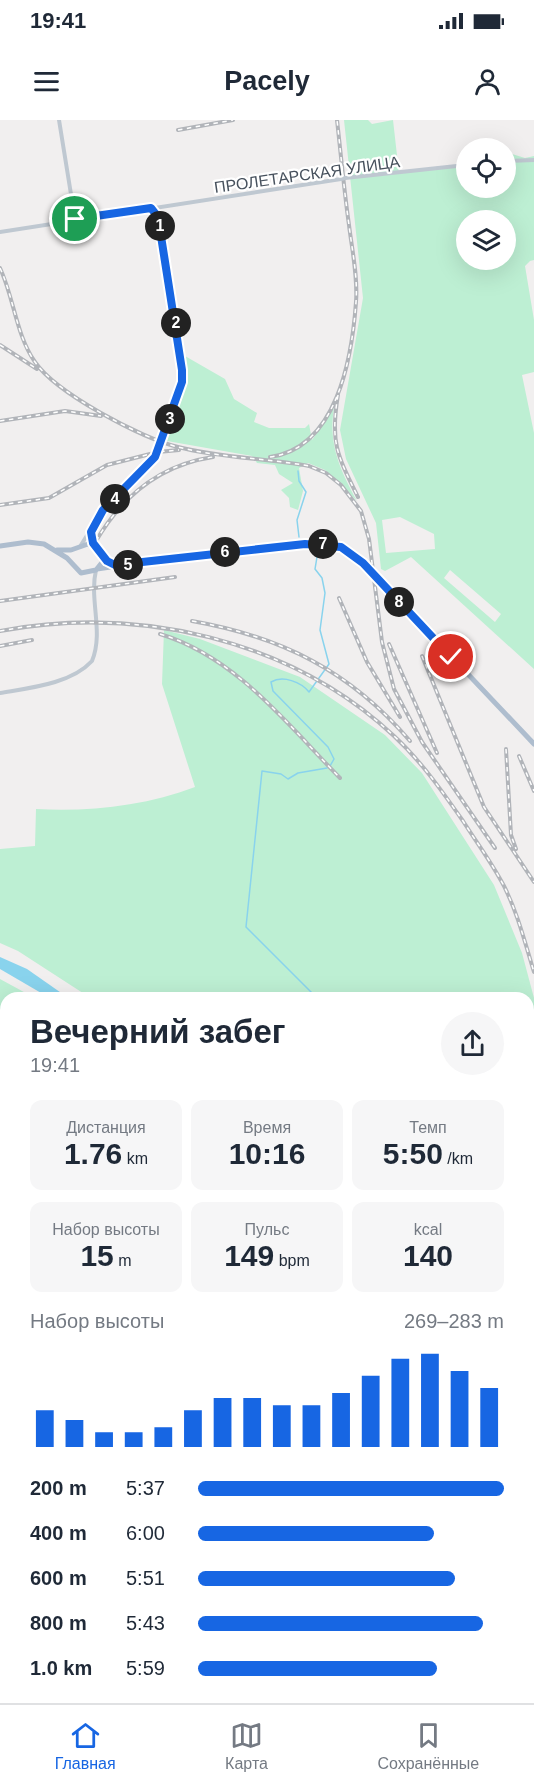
<!DOCTYPE html>
<html lang="ru">
<head>
<meta charset="utf-8">
<style>
  :root { --surface:#fff; --page:#f6f6f7; --text:#1f2937; --muted:#747a83; --line:#e0e1e3; --accent:#1766e3 }
  body { margin:0; font-family:Helvetica,sans-serif; background:var(--page); color:var(--text); height:100vh; display:flex; flex-direction:column; font-size:22px; white-space:nowrap }
  * { box-sizing:border-box; margin:0 }
  p { font-size:20px; color:var(--muted) }
  .icon { flex:none; width:33px; height:33px; fill:none; stroke:currentColor; stroke-width:2; stroke-linecap:round; stroke-linejoin:round }
  .map { position:relative; flex:1; overflow:hidden }
  .details { position:absolute; left:0px; top:872px; width:534px; height:712px; display:flex; flex-direction:column; background:var(--surface); border-radius:18px 18px 0 0; box-shadow:0 6px 24px #0002 }
  .details>* { flex:none }
  .tools { position:absolute; left:456px; top:18px; display:grid; gap:12px }
  .tools a { display:grid; place-items:center; width:60px; height:60px; border-radius:50%; background:var(--surface); box-shadow:0 6px 24px #0002; font-size:30px }
  .pin { position:absolute; display:grid; place-items:center; width:51px; height:51px; color:#fff; margin:-26px; border:3px solid #fff; border-radius:50%; box-shadow:0 2px 6px #0007 }
  .km { position:absolute; width:30px; height:30px; margin:-15px; border-radius:50%; background:#222; color:#fff; font-size:16px; line-height:30px; text-align:center }
  .round { display:grid; place-items:center; flex:none; width:63px; height:63px; border-radius:32px; background:var(--page) }
  .headline { display:flex; align-items:center; justify-content:space-between; height:102px; padding:0 30px }
  h1 { font-size:33px; font-weight:800; line-height:45px }
  .figures { display:grid; grid-template-columns:repeat(3,1fr); gap:9px; height:102px; padding:6px 30px }
  .figures div { display:grid; align-content:center; border-radius:12px; background:var(--page); text-align:center }
  .figures b { font-size:30px; font-weight:800 }
  .figures small { font-size:16px; font-weight:400 }
  .figures p { font-size:16px }
  .chart { height:168px; padding:12px 30px }
  .chart p { display:flex; justify-content:space-between }
  .chart svg { width:100%; height:108px; margin-top:6px; stroke:var(--accent); stroke-width:6 }
  ul { padding:0 30px; list-style:none; font-size:20px }
  li { display:grid; grid-template-columns:96px 72px 1fr; align-items:center; height:45px }
  li i { height:15px; border-radius:8px; background:var(--accent) }
  .status { display:flex; justify-content:space-between; align-items:center; height:42px; padding:0 30px; background:var(--surface); direction:ltr }
  .status svg { height:16px; fill:currentColor }
  header { display:flex; justify-content:space-between; align-items:center; height:78px; padding:0 30px; background:var(--surface); font-size:27px; font-weight:800 }
  .tabs { display:flex; justify-content:space-around; align-items:center; height:84px; border-top:2px solid var(--line); background:var(--surface); font-size:16px; color:var(--muted) }
  .tabs a { display:grid; justify-items:center; gap:3px }
  .tabs .current { color:var(--accent) }
  .map>svg:first-child { display:block }
  .green { fill:#bdefd3; fill-rule:evenodd }
  .water { fill:#89d3ed }
  .lines { fill:none; stroke-linecap:round; stroke-linejoin:round }
  .stream { stroke:#89d3ed; stroke-width:1.5 }
  .minor { stroke:#bfc8d1; stroke-width:4 }
  .major { stroke:#aebdce; stroke-width:5 }
  .rail-casing { stroke:#b1b4b9; stroke-width:4 }
  .rail { stroke:#fff; stroke-width:1.5; stroke-dasharray:4.5; stroke-linecap:butt }
  .minor-bridge { stroke:#bfc8d1; stroke-width:4 }
  .route-casing { stroke:#fff; stroke-width:12 }
  .route { stroke:#1766e3; stroke-width:8 }
  .labels { text-anchor:middle; stroke-width:4.5; stroke-linejoin:round; paint-order:stroke }
  .street-label { font-size:16px; fill:#47515d; stroke:#fff }
</style>
</head>
<body>
<div class="status"><b>19:41</b><svg viewBox="0 0 49 12"><path d="M0 12V9h3v3zM5 12V6h3v6zM10 12V3h3v9zM15 12V0h3v12zM26 1h20v11H26zM47 4h2v5h-2z"/></svg></div>
<header><svg class="icon" aria-label="menu" viewBox="0 0 24 24"><path d="M4 6h16M4 12h16M4 18h16"/></svg>Pacely<svg class="icon" aria-label="person" viewBox="0 0 24 24"><circle cx="12" cy="8" r="4"/><path d="M4 21q1-7 8-7t8 7"/></svg></header>
<div class="map">
<svg width="534" height="1583" viewBox="0 0 534 1583">
  <rect width="100%" height="100%" fill="#f1efef"/>
  <path class="green" d="M344,0h24l4,4 21,-4 6,53 57,-7 10,-9v31h40v-36l19,6 9,-2v104l-4,1 -5,5 9,54v52l-12,3 12,58v236l-123,-112 -26,14 -4,-2 -5,-46 -30,-64 -6,-29 23,-132zM466,100h40v40h-40zM400,397l34,17 1,15 -49,4 -4,-33zM450,450l51,44 -6,8 -51,-44z
    M185,236l40,23 9,20 23,14 -3,9 15,6h36l4,-4 3,16 22,-32c-6,36 6,62 23,93l-32,-31 -17,-7 -9,5 4,23 -5,19 -8,-3 -1,-9 -8,-8 12,-7 -14,-9 -4,-9 -18,-2 -5,-7 -85,-15 19,-70z
    M164,510l36,9 100,38 85,58 37,38 72,112 28,68 12,45v303l-6,5v-308l-439,-1 -71,-46 -18,-8v-94l35,-3 1,-37c52,3 110,-3 159,-22l-33,-103z
    M0,859l33,18 -27,1v274l-6,-2z
    M528,1278l6,4v149l-6,-2z"/>
  <path class="water" d="M0,837l27,12 40,28h-19l-48,-28z"/>
  <g class="lines">
    <path class="stream" d="M298,351l1,10 7,11 -9,28 2,17
      M318,431l-3,18 7,9 3,15 -5,37 9,34 -20,28c-8,-10 -26,-17 -38,-10l2,9 55,56 6,12 -4,7
      M317,878l-71,-71 16,-156 19,3 7,5 10,-6 29,-5
      M528,1148l6,8"/>
    <path class="minor" d="M59,0l16,99
      M506,41l28,-1
      M345,58l121,-13
      M0,112l341,-53
      M91,412l5,16
      M81,425l22,-35 52,-53 27,-75v-12c-4,-33 -14,-141 -31,-162
      M0,573c29,-5 71,-9 92,-32 12,-29 -3,-61 4,-91
      M0,1569l6,-1
      M0,1575l6,-2
      M58,1578l1,5
      M83,1578l1,5"/>
    <path class="major" d="M0,426l28,-4 16,2 23,14 14,15 15,-3 8,-10 -2,-6
      M57,430h14l17,-6 8,4 8,9
      M97,449l94,-14 114,-11 36,3 22,16 171,181"/>
    <g class="rail-casing">
      <path id="rail" d="M178,10l55,-10
        M0,148c14,30 16,67 35,94 21,31 106,76 143,85 42,11 88,11 131,19l17,7 15,12 20,26 8,28 13,103 12,47 28,53 73,106
        M0,225l37,24
        M338,275c-8,47 -1,60 20,102
        M0,301l65,-10 36,5
        M270,337c67,-9 82,-99 86,-155 2,-25 -4,-52 -7,-77 -5,-35 -8,-70 -12,-105
        M0,385l49,-7 58,-33 51,-13 21,-2
        M96,421c27,-46 64,-76 117,-84
        M339,478l28,64 33,55
        M0,481l175,-24
        M192,501c90,16 158,50 218,120
        M0,511c138,-26 290,8 394,105 27,25 48,55 69,85 14,22 29,42 41,65 14,28 21,57 30,86
        M160,514c76,23 127,90 180,144
        M389,524l48,109
        M0,526l32,-6
        M422,536l62,151 50,75
        M506,629l5,86 5,14
        M519,636l15,35"/>
    </g>
    <use href="#rail" class="rail"/>
    <path class="minor-bridge" d="M341,59l4,-1"/>
  </g>
  <g class="lines">
    <g class="route-casing">
      <path id="route" d="M75,99l76,-11 7,9 24,153v12l-27,75 -52,53 -12,22 2,11 14,18 8,4 190,-21 36,3 22,16 88,94"/>
    </g>
    <use href="#route" class="route"/>
  </g>
  <g class="labels">
    <g class="street-label">
      <text transform="translate(307 54) rotate(-8)" y="6">ПРОЛЕТАРСКАЯ УЛИЦА</text>
    </g>
  </g>
</svg>
<div class="tools">
<a><svg class="icon" aria-label="locate" viewBox="0 0 24 24"><circle cx="12" cy="12" r="6"/><path d="M12 2v4M12 18v4M2 12h4M18 12h4"/></svg></a>
<a><svg class="icon" aria-label="layers" viewBox="0 0 24 24"><path d="M12 4l9 5-9 5-9-5zM3 14l9 5 9-5"/></svg></a>
</div>
<div class="pin" style="left:75px;top:99px;background:#1e9e55"><svg class="icon" aria-label="arrive" viewBox="0 0 24 24"><path d="M6 21V4h12l-3 4 3 4H6"/></svg></div>
<div class="pin" style="left:451px;top:537px;background:#d93025"><svg class="icon" aria-label="check" viewBox="0 0 24 24"><path d="M5 12l5 5 9-10"/></svg></div>
<b class="km" style="left:160px;top:106px">1</b>
<b class="km" style="left:176px;top:203px">2</b>
<b class="km" style="left:170px;top:299px">3</b>
<b class="km" style="left:115px;top:379px">4</b>
<b class="km" style="left:128px;top:445px">5</b>
<b class="km" style="left:225px;top:432px">6</b>
<b class="km" style="left:323px;top:424px">7</b>
<b class="km" style="left:399px;top:482px">8</b>
<section class="details">
<div class="headline"><div><h1>Вечерний забег</h1><p>19:41</p></div><a class="round"><svg class="icon" aria-label="share" viewBox="0 0 24 24"><path d="M12 15V3M7 8l5-5 5 5M5 13v7h14v-7"/></svg></a></div>
<div class="figures">
<div><p>Дистанция</p><b>1.76<small> km</small></b></div>
<div><p>Время</p><b>10:16</b></div>
<div><p>Темп</p><b>5:50<small> /km</small></b></div>
</div>
<div class="figures">
<div><p>Набор высоты</p><b>15<small> m</small></b></div>
<div><p>Пульс</p><b>149<small> bpm</small></b></div>
<div><p>kcal</p><b>140</b></div>
</div>
<div class="chart"><p><span>Набор высоты</span>269–283 m</p>
<svg viewBox="0 0 160 44" preserveAspectRatio="none"><path d="M5 44V29M15 44V33M25 44V38M35 44V38M45 44V36M55 44V29M65 44V24M75 44V24M85 44V27M95 44V27M105 44V22M115 44V15M125 44V8M135 44V6M145 44V13M155 44V20"/></svg>
</div>
<ul>
<li><b>200 m</b>5:37<i style="width:100%"></i></li>
<li><b>400 m</b>6:00<i style="width:77%"></i></li>
<li><b>600 m</b>5:51<i style="width:84%"></i></li>
<li><b>800 m</b>5:43<i style="width:93%"></i></li>
<li><b>1.0 km</b>5:59<i style="width:78%"></i></li>
</ul>
</section>
</div>
<nav class="tabs">
<a class="current"><svg class="icon" aria-label="home" viewBox="0 0 24 24"><path d="M3 11l9-7 9 7M6 9v11h12V9"/></svg>Главная</a>
<a><svg class="icon" aria-label="map" viewBox="0 0 24 24"><path d="M3 6l6-2 6 2 6-2v14l-6 2-6-2-6 2zM9 4v14M15 6v14"/></svg>Карта</a>
<a><svg class="icon" aria-label="saved" viewBox="0 0 24 24"><path d="M7 4h10v16l-5-4-5 4z"/></svg>Сохранённые</a>
</nav>
</body>
</html>
